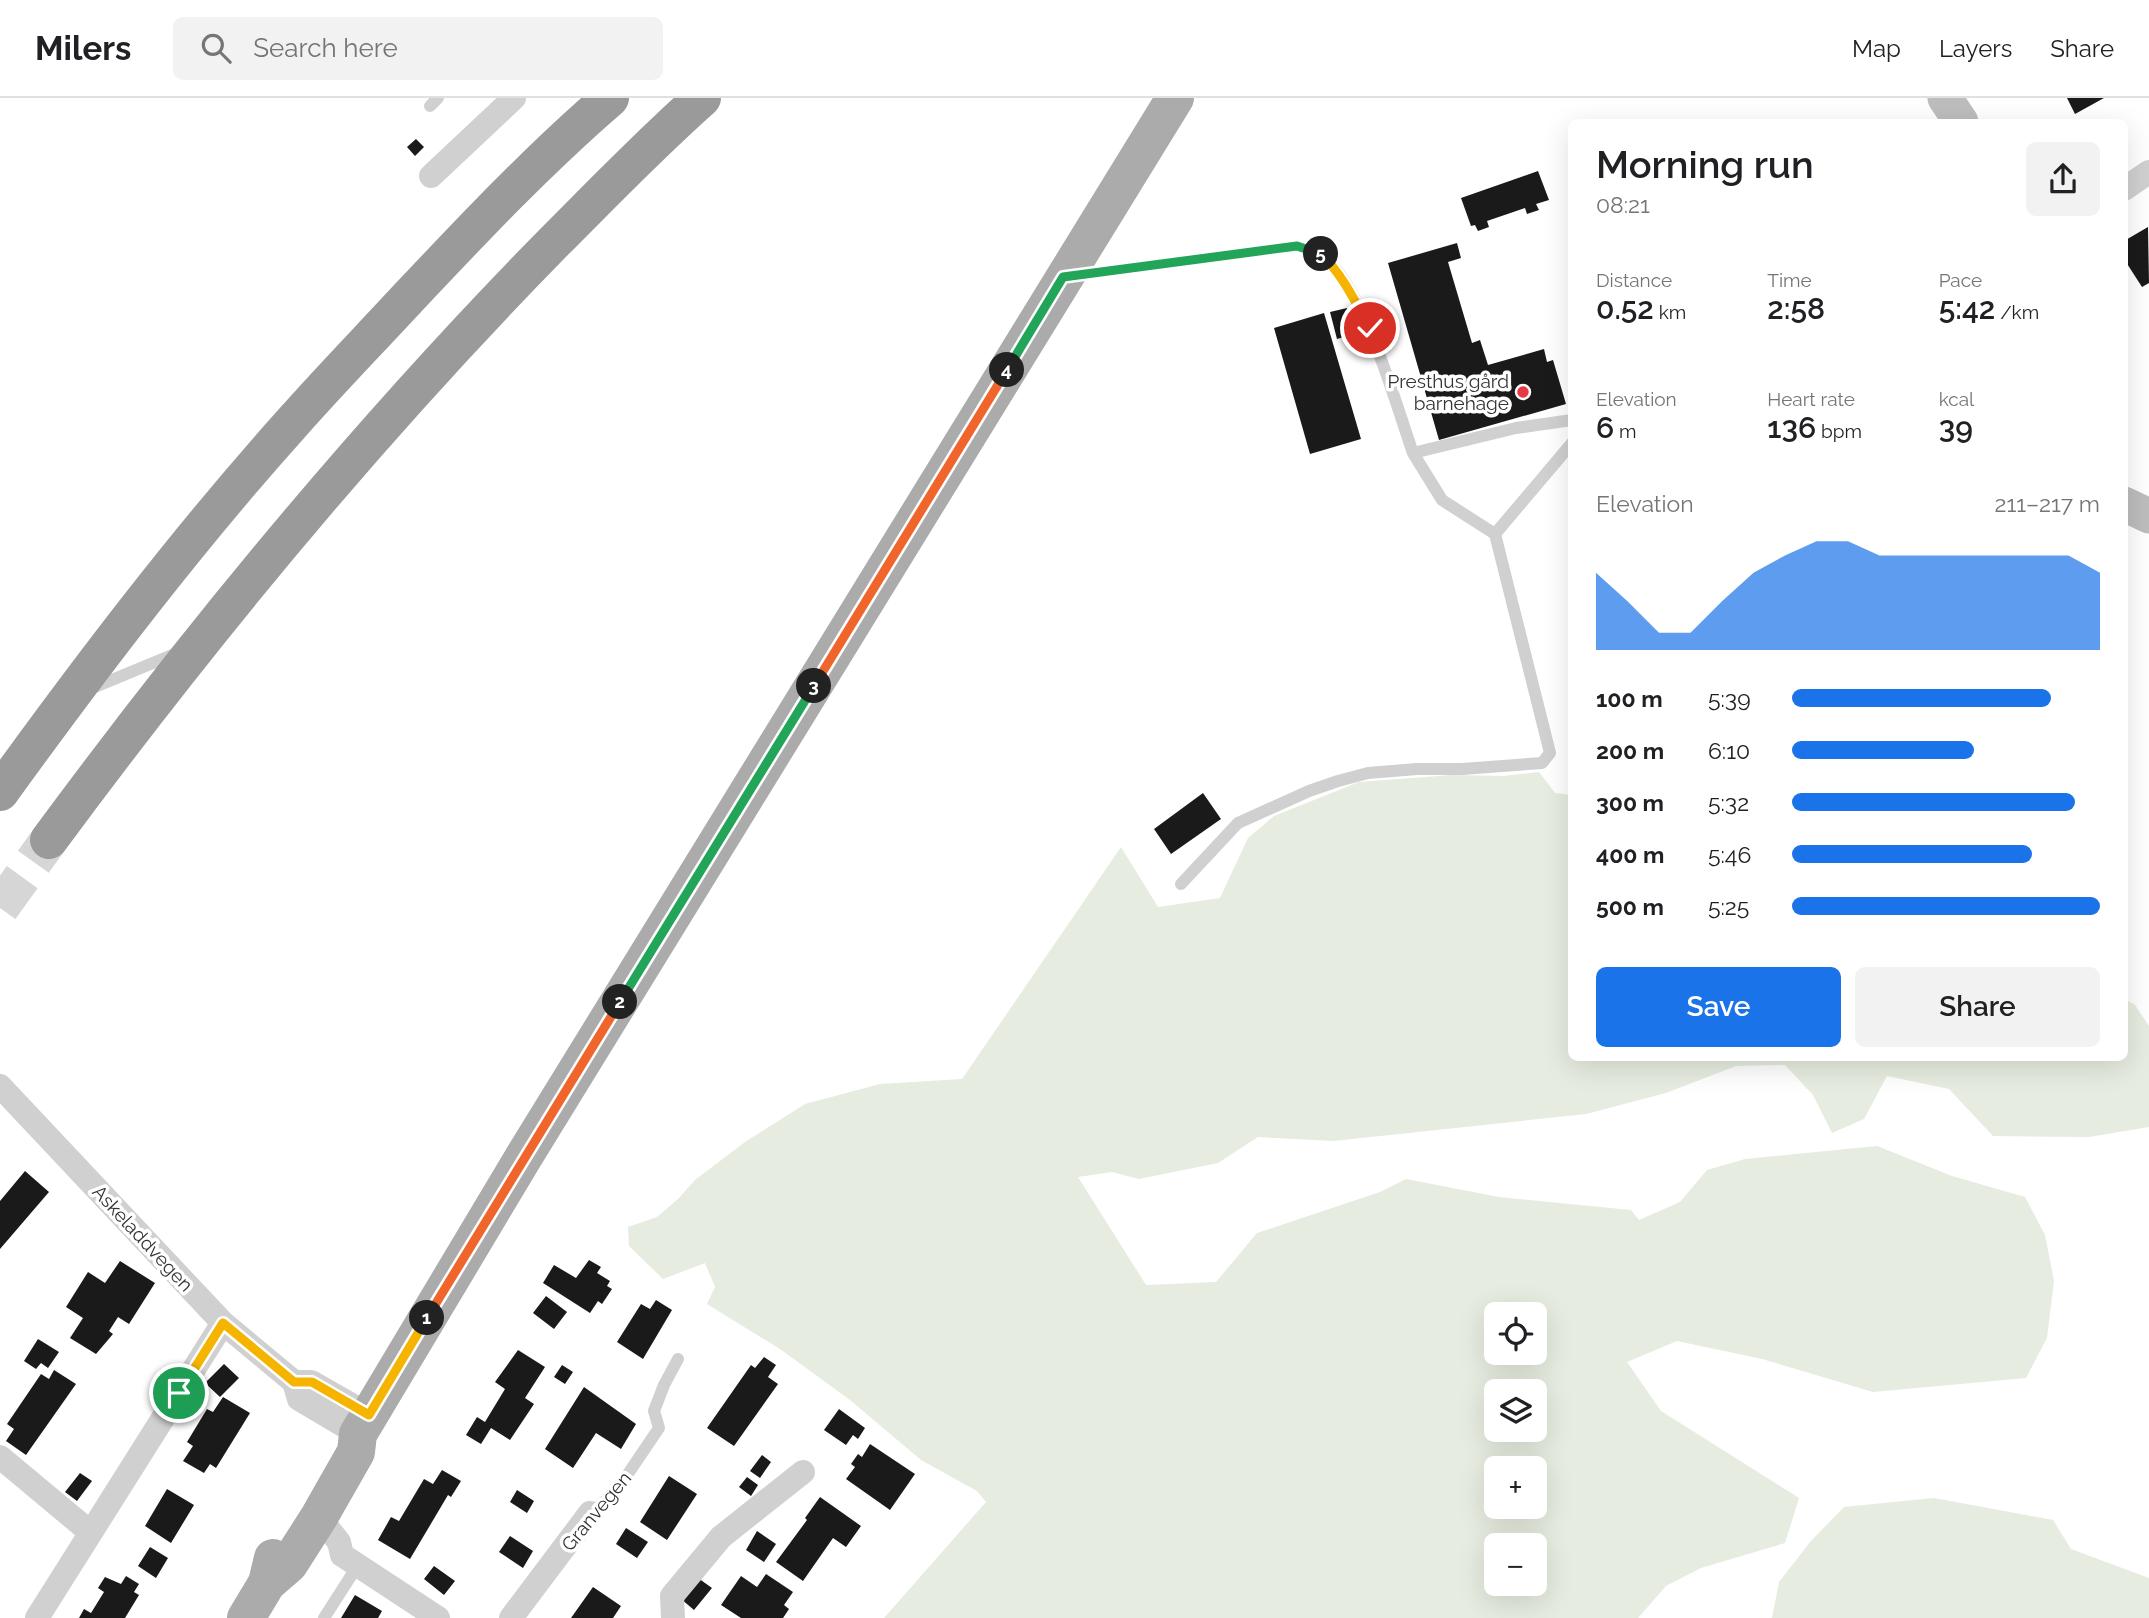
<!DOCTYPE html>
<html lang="en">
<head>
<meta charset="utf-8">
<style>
  :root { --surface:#fff; --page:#f2f2f2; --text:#202124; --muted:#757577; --line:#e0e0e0; --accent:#1a73e8 }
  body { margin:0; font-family:Raleway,sans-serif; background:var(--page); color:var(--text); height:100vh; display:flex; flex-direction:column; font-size:26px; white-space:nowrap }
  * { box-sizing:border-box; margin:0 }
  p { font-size:23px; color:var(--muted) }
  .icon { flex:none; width:38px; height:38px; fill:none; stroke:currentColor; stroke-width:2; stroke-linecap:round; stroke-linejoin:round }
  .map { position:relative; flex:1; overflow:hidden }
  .details { position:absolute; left:1568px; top:21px; width:560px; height:942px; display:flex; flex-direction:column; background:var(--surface); border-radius:10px; box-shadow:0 7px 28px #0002 }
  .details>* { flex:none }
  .controls { position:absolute; left:1484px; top:1204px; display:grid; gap:14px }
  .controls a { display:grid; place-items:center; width:63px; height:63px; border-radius:10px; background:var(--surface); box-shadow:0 7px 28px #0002; font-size:35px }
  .pin { position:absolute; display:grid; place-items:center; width:60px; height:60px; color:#fff; margin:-30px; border:4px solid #fff; border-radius:50%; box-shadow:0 2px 7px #0007 }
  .km { position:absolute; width:35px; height:35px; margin:-18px; border-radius:50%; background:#222; color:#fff; font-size:19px; line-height:35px; text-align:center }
  .round { display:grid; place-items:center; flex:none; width:74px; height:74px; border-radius:10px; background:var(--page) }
  .summary { display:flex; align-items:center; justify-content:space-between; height:119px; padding:0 28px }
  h1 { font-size:38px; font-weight:600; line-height:52px }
  .metrics { display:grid; grid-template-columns:repeat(3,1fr); gap:10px; height:119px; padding:7px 28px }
  .metrics div { display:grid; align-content:center }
  .metrics b { font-size:30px; font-weight:600 }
  .metrics small { font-size:19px; font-weight:400 }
  .metrics p { font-size:19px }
  .chart { height:196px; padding:14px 28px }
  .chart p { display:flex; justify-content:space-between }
  .chart svg { width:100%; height:126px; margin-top:7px; fill:var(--accent); opacity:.7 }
  .primary-button { display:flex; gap:14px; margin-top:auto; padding:14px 28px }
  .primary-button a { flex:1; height:80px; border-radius:10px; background:var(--accent); color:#fff; font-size:28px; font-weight:600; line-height:80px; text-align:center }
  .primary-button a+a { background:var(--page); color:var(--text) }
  ul { padding:0 28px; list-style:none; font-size:23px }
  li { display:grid; grid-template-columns:112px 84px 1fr; align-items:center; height:52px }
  li i { height:18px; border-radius:9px; background:var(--accent) }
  header { display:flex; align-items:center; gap:42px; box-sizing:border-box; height:98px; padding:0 35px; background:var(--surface); border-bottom:2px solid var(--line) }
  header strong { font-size:33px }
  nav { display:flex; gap:38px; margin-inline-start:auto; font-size:24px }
  .search { width:490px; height:63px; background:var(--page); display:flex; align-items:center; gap:18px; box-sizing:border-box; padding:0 24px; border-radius:10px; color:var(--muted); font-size:26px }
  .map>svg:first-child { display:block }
  .green { fill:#e6ecdf; fill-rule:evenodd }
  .building { fill:#1a1a1a }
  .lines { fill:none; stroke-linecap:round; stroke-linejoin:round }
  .highway-tunnel { stroke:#d6d6d6; stroke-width:38; stroke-dasharray:38 19; stroke-linecap:butt }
  .lane { stroke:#d0d0d0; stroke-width:12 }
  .street { stroke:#d0d0d0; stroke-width:24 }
  .secondary { stroke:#bdbdbd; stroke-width:35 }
  .primary { stroke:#ababab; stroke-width:38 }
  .highway { stroke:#9a9a9a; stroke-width:38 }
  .split-1-casing { stroke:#fff; stroke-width:14 }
  .split-2-casing { stroke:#fff; stroke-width:14 }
  .split-3-casing { stroke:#fff; stroke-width:14 }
  .split-4-casing { stroke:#fff; stroke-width:14 }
  .split-5-casing { stroke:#fff; stroke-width:14 }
  .split-6-casing { stroke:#fff; stroke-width:14 }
  .split-1 { stroke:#f5b400; stroke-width:9 }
  .split-2 { stroke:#f0652b; stroke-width:9 }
  .split-3 { stroke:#22a559; stroke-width:9 }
  .split-4 { stroke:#f0652b; stroke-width:9 }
  .split-5 { stroke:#22a559; stroke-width:9 }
  .split-6 { stroke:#f5b400; stroke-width:9 }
  .poi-dot { fill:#e63946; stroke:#fff; stroke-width:2.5 }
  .labels { text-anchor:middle; stroke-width:7; stroke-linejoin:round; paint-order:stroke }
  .poi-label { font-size:19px; fill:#333; stroke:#fff; text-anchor:end }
  .street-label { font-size:19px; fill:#333; stroke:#fff }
</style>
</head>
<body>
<header>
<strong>Milers</strong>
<div class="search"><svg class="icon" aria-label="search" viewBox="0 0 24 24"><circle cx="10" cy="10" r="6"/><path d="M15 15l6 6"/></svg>Search here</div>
<nav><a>Map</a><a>Layers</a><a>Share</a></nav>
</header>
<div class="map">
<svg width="2149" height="1520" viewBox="0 0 2149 1520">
  <rect width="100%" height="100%" fill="#fff"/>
  <path class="green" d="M1539,674l16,21 16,2 1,262h552l1,-58 10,6 14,21v101l-60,10 -96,-1 -44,-47 -62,-13 -23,43 -32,14 -19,-38 -28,-30 -49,1 -70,27 -80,21 -253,27 -75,-4 -40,26 -79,16 -27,-7 -34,5 68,108 70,-3 41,-49 123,-41 26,-13 93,18 132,13 8,10 41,-18 27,-32 38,-11 132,-13 75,30 73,21 20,38 9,46 -7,57 -21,40 -153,14 -111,-33 -85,-18 -50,21 34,49 138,87 -14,45 -84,25 -35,18 -28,32h-754l102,-116 -9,-11 -56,-31 -71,-60 -70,-51 -73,-45 8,-17 -10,-24 -42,16 -34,-33 -1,-19 29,-10 21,-18 17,-19 50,-38 60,-38 75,-20 82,-5 159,-232 37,60 62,-9 28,-60 26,-22 85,-34 93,-7 51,1zM1496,1216h39v39h-39zM1496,1293h39v39h-39zM1496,1370h39v39h-39zM1496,1447h39v39h-39z
    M1934,1400l119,22 18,29 78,29v40h-377l7,-36 32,-41 33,-34z"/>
  <path class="building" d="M2067,0h37l-29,16z
    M416,41l8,8 -9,9 -8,-9z
    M1538,73l11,29 -13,4 3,6 -12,4 -2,-6 -38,13 2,6 -11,4 -3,-6 -4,1 -10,-28z
    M2148,129l1,56 -7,4 -18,-28v-18z
    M1457,145l4,15 -13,4 24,81 8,-3 8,25 56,-16 3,13 6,-2 13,44 -127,36 -51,-177z
    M1347,210l7,26 -17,5 -7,-27z
    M1324,215l37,126 -51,15 -36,-126z
    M1203,695l18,26 -50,35 -17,-25z
    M25,1073l24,21 -49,57v-48z
    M589,1162l12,7 -4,6 13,8 -3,5 5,3 -10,15 -4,-3 -8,12 -47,-30 11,-18 22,13z
    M120,1163l35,22 -26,41 -11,-7 -9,14 4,3 -17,20 -26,-16 13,-20 -17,-11 22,-35 17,11z
    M546,1198l21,16 -13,17 -21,-16z
    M656,1202l16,10 -29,49 -26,-17 24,-38 9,5z
    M38,1241l21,13 -11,16 -7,-5 -5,6 -12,-8z
    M518,1252l27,17 -20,31 9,6 -24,36 -19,-12 -10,16 -15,-9 11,-18 8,5 3,-5 17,-28 -10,-7z
    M764,1259l12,8 -8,12 10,7 -44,62 -27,-18 44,-63 4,3z
    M224,1266l15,14 -19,19 -15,-14z
    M562,1267l11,7 -8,12 -11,-7z
    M54,1272l22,14 -50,71 -20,-14 8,-12 -7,-5 34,-50 8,5z
    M584,1289l52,37 -15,25 -25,-16 -23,35 -28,-19z
    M223,1299l27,16 -34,55 -6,-4 -6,9 -21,-12 10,-15 -6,-4 20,-33 6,3z
    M839,1311l26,19 -7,11 -5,-4 -7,10 -22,-15z
    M870,1346l45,30 -25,36 -44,-31 9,-12 -4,-3 7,-10 4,3z
    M762,1357l9,7 -11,16 -10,-7z
    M442,1372l19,11 -10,16 -3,-2 -38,64 -32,-19 13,-23 8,4 25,-42 9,5z
    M80,1375l12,8 -15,20 -12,-9z
    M669,1378l28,18 -30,46 -27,-18z
    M747,1379l11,8 -7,11 -12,-9z
    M167,1391l27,16 -23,38 -26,-17z
    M517,1392l17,11 -7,12 -17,-11z
    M820,1399l41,29 -15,21 -13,-9 -30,43 -27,-19 31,-42 -2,-2z
    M626,1430l22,14 -11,16 -21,-14z
    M757,1433l19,13 -12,18 -18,-12z
    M510,1438l23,15 -10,17 -24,-16z
    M150,1449l18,11 -12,20 -18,-12z
    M434,1468l21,15 -11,14 -20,-16z
    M766,1476l27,18 -9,13 5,4 -6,9h-42l-20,-13 20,-29 16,11z
    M126,1478l13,8 -5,8 5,3 -14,23h-46l5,-9 7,4 13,-21 -6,-4 7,-11 16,7z
    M698,1480l14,10 -18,22 -13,-11z
    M593,1489l28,19 -8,12h-42z
    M355,1497l27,16 -4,7h-37z"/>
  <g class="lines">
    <path class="highway-tunnel" d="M0,810l49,-68"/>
    <path class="lane" d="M430,8l8,-8
      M1074,177l223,-29c8,3 18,4 25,9 42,32 73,147 91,198l103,-25 56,-8
      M1495,436l77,-91
      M90,591l87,-36
      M1181,786l57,-61 71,-32 29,-10 30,-8 49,-4h45l80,-6 8,-10 -55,-219 -53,-34 -29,-47
      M590,1415l25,-20 44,-65 -5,-17 10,-26 14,-26
      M324,1520l34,-53"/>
    <path class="street" d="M431,78l83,-78
      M2124,91l25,-17
      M0,988l223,237 71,59 5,17 59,35
      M294,1284h17l58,33
      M0,1359l90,75
      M319,1419l20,25 3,13 96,63
      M37,1520l186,-295
      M511,1520l79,-105
      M673,1520l-1,-22 49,-59 82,-65"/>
    <path class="secondary" d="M1945,0l16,24
      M2124,406l25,12"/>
    <path class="primary" d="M267,1485l22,-19 30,-47 37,-65 2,-18 165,-276 652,-1060
      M246,1520l21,-35 6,-25"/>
    <path class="highway" d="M0,694c92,-127 187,-252 292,-369 37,-42 77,-83 115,-124 65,-69 131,-139 203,-201
      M49,742c155,-210 322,-412 505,-598 49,-49 96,-98 148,-144"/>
  </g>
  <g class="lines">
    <g class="split-1-casing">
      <path id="split-1" d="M179,1295l44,-70 71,59h18l57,33 58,-97"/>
    </g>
    <g class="split-2-casing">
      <path id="split-2" d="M427,1220l193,-316"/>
    </g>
    <g class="split-3-casing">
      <path id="split-3" d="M620,904l194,-316"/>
    </g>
    <g class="split-4-casing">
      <path id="split-4" d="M814,588l193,-316"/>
    </g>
    <g class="split-5-casing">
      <path id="split-5" d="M1007,272l56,-93 234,-31 24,8"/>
    </g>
    <g class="split-6-casing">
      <path id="split-6" d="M1321,156c22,21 34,48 49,74"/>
    </g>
    <use href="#split-1" class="split-1"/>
    <use href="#split-2" class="split-2"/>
    <use href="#split-3" class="split-3"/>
    <use href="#split-4" class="split-4"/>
    <use href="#split-5" class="split-5"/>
    <use href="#split-6" class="split-6"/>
  </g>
  <circle class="poi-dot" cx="1523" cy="294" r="7"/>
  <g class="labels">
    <g class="poi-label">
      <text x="1509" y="290">Presthus gård<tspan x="1509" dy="22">barnehage</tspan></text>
    </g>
    <g class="street-label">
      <text transform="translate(143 1140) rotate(47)" y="7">Askeladdvegen</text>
      <text transform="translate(596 1413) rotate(-50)" y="7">Granvegen</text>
    </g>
  </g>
</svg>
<div class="controls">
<a><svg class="icon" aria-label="locate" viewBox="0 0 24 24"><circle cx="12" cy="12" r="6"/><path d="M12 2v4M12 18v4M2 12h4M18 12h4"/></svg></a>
<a><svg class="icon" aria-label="layers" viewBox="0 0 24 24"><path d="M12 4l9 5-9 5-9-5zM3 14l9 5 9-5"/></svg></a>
<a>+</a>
<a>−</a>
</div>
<div class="pin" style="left:179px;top:1295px;background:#1e9e55"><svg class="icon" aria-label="arrive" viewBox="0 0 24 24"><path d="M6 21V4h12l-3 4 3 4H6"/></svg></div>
<div class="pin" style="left:1370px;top:230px;background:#d93025"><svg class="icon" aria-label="check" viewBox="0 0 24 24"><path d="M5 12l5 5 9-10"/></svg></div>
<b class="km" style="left:427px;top:1220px">1</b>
<b class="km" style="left:620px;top:904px">2</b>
<b class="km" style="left:814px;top:588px">3</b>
<b class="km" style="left:1007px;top:272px">4</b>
<b class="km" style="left:1321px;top:156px">5</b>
<section class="details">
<div class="summary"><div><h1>Morning run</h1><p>08:21</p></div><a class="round"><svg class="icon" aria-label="share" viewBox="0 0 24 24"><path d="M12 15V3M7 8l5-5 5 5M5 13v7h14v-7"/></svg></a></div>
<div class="metrics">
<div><p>Distance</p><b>0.52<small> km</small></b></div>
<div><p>Time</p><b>2:58</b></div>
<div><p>Pace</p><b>5:42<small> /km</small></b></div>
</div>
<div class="metrics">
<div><p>Elevation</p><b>6<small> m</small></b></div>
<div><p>Heart rate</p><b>136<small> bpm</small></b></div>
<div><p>kcal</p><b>39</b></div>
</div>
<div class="chart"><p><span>Elevation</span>211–217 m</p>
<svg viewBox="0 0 160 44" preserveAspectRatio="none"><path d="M0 44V17L10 27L20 38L30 38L40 27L50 17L60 11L70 6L80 6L90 11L100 11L110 11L120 11L130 11L140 11L150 11L160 17V44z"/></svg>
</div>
<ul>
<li><b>100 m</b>5:39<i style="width:84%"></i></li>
<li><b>200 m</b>6:10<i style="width:59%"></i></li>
<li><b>300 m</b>5:32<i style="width:92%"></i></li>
<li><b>400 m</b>5:46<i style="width:78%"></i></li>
<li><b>500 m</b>5:25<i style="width:100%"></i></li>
</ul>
<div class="primary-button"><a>Save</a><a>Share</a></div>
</section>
</div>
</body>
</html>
